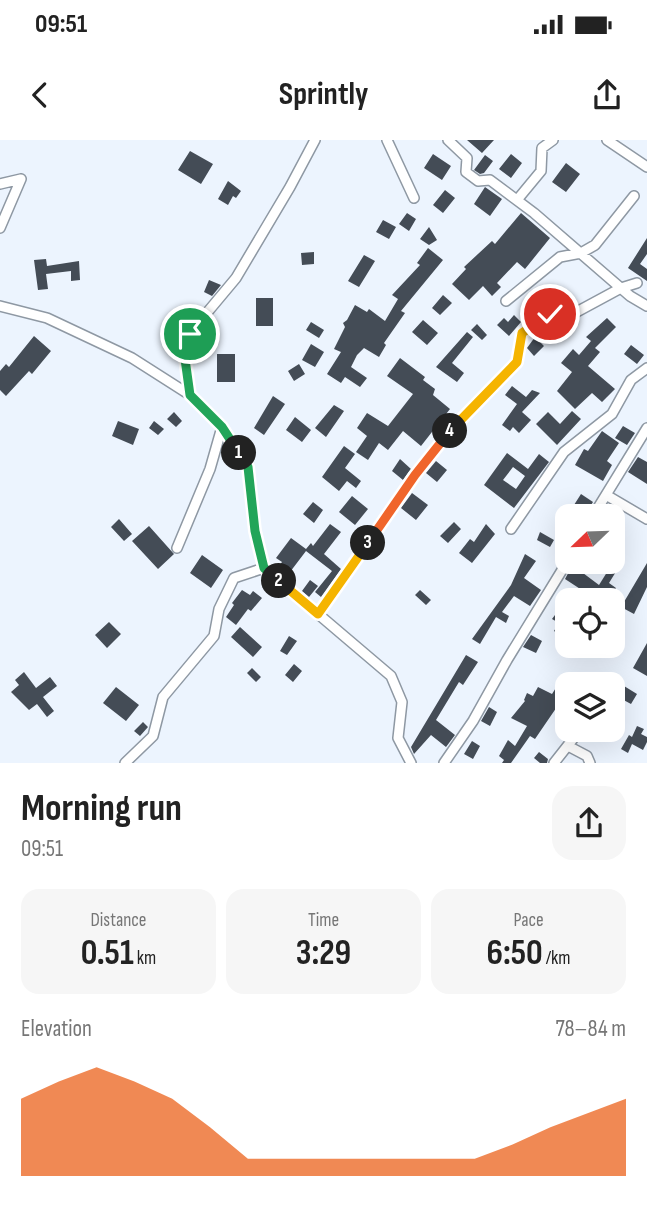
<!DOCTYPE html>
<html lang="en">
<head>
<meta charset="utf-8">
<style>
  :root { --surface:#fff; --page:#f6f6f6; --text:#222; --muted:#767676; --accent:#ea580c }
  body { margin:0; font-family:"Sofia Sans Condensed",sans-serif; background:var(--page); color:var(--text); height:100vh; display:flex; flex-direction:column; font-size:26px; white-space:nowrap }
  * { box-sizing:border-box; margin:0 }
  p { font-size:23px; color:var(--muted) }
  .icon { flex:none; width:38px; height:38px; fill:none; stroke:currentColor; stroke-width:2; stroke-linecap:round; stroke-linejoin:round }
  .map { position:relative; height:623px; overflow:hidden }
  .side { display:flex; flex-direction:column; background:var(--surface); flex:1 }
  .side>* { flex:none }
  .needle { width:46px; rotate:247deg }
  .buttons { position:absolute; left:555px; top:364px; display:grid; gap:14px }
  .buttons a { display:grid; place-items:center; width:70px; height:70px; border-radius:14px; background:var(--surface); box-shadow:0 7px 28px #0002; font-size:35px }
  .pin { position:absolute; display:grid; place-items:center; width:60px; height:60px; color:#fff; margin:-30px; border:4px solid #fff; border-radius:50%; box-shadow:0 2px 7px #0007 }
  .km { position:absolute; width:35px; height:35px; margin:-18px; border-radius:50%; background:#222; color:#fff; font-size:19px; line-height:35px; text-align:center }
  .round { display:grid; place-items:center; flex:none; width:74px; height:74px; border-radius:21px; background:var(--page) }
  .head { display:flex; align-items:center; justify-content:space-between; height:119px; padding:0 21px }
  h1 { font-size:38px; font-weight:700; line-height:52px }
  .metrics { display:grid; grid-template-columns:repeat(3,1fr); gap:10px; height:119px; padding:7px 21px }
  .metrics div { display:grid; align-content:center; border-radius:18px; background:var(--page); text-align:center }
  .metrics b { font-size:35px; font-weight:700 }
  .metrics small { font-size:19px; font-weight:400 }
  .metrics p { font-size:19px }
  .chart { height:196px; padding:14px 21px }
  .chart p { display:flex; justify-content:space-between }
  .chart svg { width:100%; height:126px; margin-top:7px; fill:var(--accent); opacity:.7 }
  .status { display:flex; justify-content:space-between; align-items:center; height:49px; padding:0 35px; background:var(--surface); direction:ltr }
  .status svg { height:19px; fill:currentColor }
  header { display:flex; justify-content:space-between; align-items:center; height:91px; padding:0 21px; background:var(--surface); font-size:32px; font-weight:700 }
  .map>svg:first-child { display:block }
  .building { fill:#444c56; fill-rule:evenodd }
  .lines { fill:none; stroke-linecap:round; stroke-linejoin:round }
  .minor-casing { stroke:#8e98a3; stroke-width:12 }
  .minor { stroke:#fff; stroke-width:9 }
  .split-1-casing { stroke:#fff; stroke-width:14 }
  .split-2-casing { stroke:#fff; stroke-width:14 }
  .split-3-casing { stroke:#fff; stroke-width:14 }
  .split-4-casing { stroke:#fff; stroke-width:14 }
  .split-5-casing { stroke:#fff; stroke-width:14 }
  .split-1 { stroke:#22a559; stroke-width:9 }
  .split-2 { stroke:#22a559; stroke-width:9 }
  .split-3 { stroke:#f5b400; stroke-width:9 }
  .split-4 { stroke:#f0652b; stroke-width:9 }
  .split-5 { stroke:#f5b400; stroke-width:9 }
</style>
</head>
<body>
<div class="status"><b>09:51</b><svg viewBox="0 0 49 12"><path d="M0 12V9h3v3zM5 12V6h3v6zM10 12V3h3v9zM15 12V0h3v12zM26 1h20v11H26zM47 4h2v5h-2z"/></svg></div>
<header><svg class="icon" aria-label="back" viewBox="0 0 24 24"><path d="M15 5l-7 7 7 7"/></svg>Sprintly<svg class="icon" aria-label="share" viewBox="0 0 24 24"><path d="M12 15V3M7 8l5-5 5 5M5 13v7h14v-7"/></svg></header>
<div class="map">
<svg width="647" height="623" viewBox="0 0 647 623">
  <rect width="100%" height="100%" fill="#ecf4fe"/>
  <path class="building" d="M467,0h27l-12,13z
    M190,11l23,13 -12,20 -23,-14z
    M433,14l18,12 -9,14 -18,-12z
    M511,14l11,9 -11,15 -12,-9z
    M485,15l8,6 -9,12 -4,1 -6,-4z
    M566,23l14,11 -14,18 -14,-10z
    M228,41l13,10 -5,7 -3,-2 -5,9 -10,-6z
    M485,47l17,12 -12,17 -16,-12z
    M445,50l10,8 -12,15 -10,-8z
    M407,73l9,6 -7,12 -10,-7z
    M521,73l29,25 -25,31 -8,-7 -20,21 4,4 -9,9 -9,-10 -14,14 -17,-16 14,-15 -2,-2 28,-26 3,3z
    M383,80l13,7 -7,12 -13,-7z
    M429,87l8,13 -8,5 -9,-6z
    M647,98v16l-7,10 7,5v12l-19,-13z
    M428,108l15,12 -42,51 4,2 -21,30 2,2 -7,12 -15,-9 -7,7 -6,12 16,11 -7,9 -15,-10 -4,6 -14,-9 14,-22 -7,-3 11,-22 -2,-4 4,-3 8,-15 12,7 2,-3 16,12 13,-22 -6,-4 28,-30 -3,-2z
    M314,112v12l-12,1 -1,-12z
    M364,115l11,6 -16,26 -11,-6z
    M46,119l1,7 32,-5 1,19 -9,1v-10l-25,3 2,15 -10,1 -4,-30z
    M209,140l12,5 -9,11 -8,-4z
    M443,155l9,8 -12,12 -8,-7z
    M256,158h17v28h-17z
    M514,175l7,7 -12,14 -12,-11 7,-7 4,4z
    M607,178l9,9 -21,21 5,4 -12,14 27,23 -13,13 -10,-9 -17,16 -18,-18 15,-19 -11,-9 12,-14 6,6 12,-14 -5,-4z
    M423,180l15,13 -11,12 -15,-13z
    M311,182l13,8 -5,8 -13,-8z
    M477,184l10,11 -5,5 -11,-10z
    M467,192l6,5 -21,26 12,10 -7,9 -21,-15z
    M34,196l17,15 -19,23 -3,-3 -23,25 -6,-6v-19l6,-7 3,3z
    M535,197l9,9 -10,10 -7,-8z
    M311,204l13,8 -9,15 -13,-7z
    M631,205l13,10 -7,9 -13,-10z
    M217,214h18v28h-18z
    M400,218l25,19 -2,3 12,9 -2,6 17,14 -29,37 -18,-15 -15,19 -9,-7 -11,17 -12,-8 11,-16 -10,-8 10,-15 21,13 25,-32 -26,-18z
    M299,224l6,10 -11,7 -6,-10z
    M512,246l14,11 6,-7 8,3 -18,19 9,8 -12,13 -6,-6 -3,4 -8,-6 15,-21 -12,-9z
    M273,256l12,8 -21,31 -10,-7z
    M334,265l10,6 -18,26 -11,-9z
    M572,271l9,8 -24,26 -21,-21 12,-12 12,12z
    M174,272l8,9 -6,6 -9,-8z
    M295,277l16,13 -9,12 -16,-12z
    M118,281l21,8 -6,16 -21,-9z
    M154,281l10,8 -6,6 -9,-7z
    M623,286l12,7 -8,12 -12,-7z
    M602,291l17,12 -12,18 5,4 -9,16 -28,-16 9,-16 4,2z
    M344,306l11,8 -10,14 16,13 -5,7 -9,-7 -8,10 -17,-14z
    M507,313l21,16 11,-15 10,8 -35,46 -30,-23zM513,327l12,9 -9,13 -13,-9z
    M638,317l9,5v22l-19,-12z
    M400,319l11,10 -8,11 -11,-9z
    M436,321l11,9 -10,12 -11,-9z
    M412,353l16,12 -12,15 -15,-12z
    M581,354l12,8 -9,14h-17z
    M352,356l16,13 -13,16 -16,-13z
    M313,362l10,8 -9,13 -11,-9z
    M119,379l13,15 -8,7 -13,-14z
    M454,382l7,7 -13,14 -8,-7z
    M330,384l11,8 -17,22 17,15 -20,28 -6,-5 17,-21 -26,-20 -19,25 -10,-7 5,-7 -6,-4 15,-20 15,11 5,-6 2,3z
    M486,384l9,10 -23,29 -13,-10 11,-14 4,3z
    M149,386l25,28 -16,15 -26,-28z
    M540,392l14,8 -4,7 -13,-7z
    M612,394l12,6 -7,13 8,4 -16,26 7,5 -8,12 -7,-5 -4,5 -32,-21 9,-17h16l-7,11 16,12 10,-16 -12,-7h15z
    M525,414l11,7 -12,17 17,12 -11,16 -16,-10 -12,16 7,4 -3,7 -10,-6 -16,27 -8,-5 39,-54z
    M202,415l21,15 -12,18 -21,-15z
    M647,423v24l-13,27 -13,-7z
    M310,440l8,6 -9,11 -7,-6z
    M242,450l8,5 3,-4 9,7 -11,13 -3,-2 -12,16 -10,-8 8,-12 -2,-2z
    M420,450l11,10 -5,5 -11,-10z
    M567,459v40l-13,-8 5,-8 -7,-4z
    M109,482l12,12 -14,14 -12,-13z
    M612,484l9,5 -4,7 5,4 -10,16 -15,-10h15z
    M240,487l22,20 -9,10 -22,-20z
    M531,495l11,6 -6,12 -13,-6z
    M289,496l8,5 -10,14 -7,-4z
    M647,503v33l-14,-8z
    M466,515l12,7 -15,23 -4,-3 -23,38 19,15 -9,12 -15,-12 -17,19 -3,-7z
    M294,524l8,7 -9,11 -8,-7z
    M252,528l9,9 -5,5 -9,-9z
    M24,532l12,16 14,-11 7,9 -14,11 11,14 -7,6 -10,-13 -8,6 -18,-18 8,-7 -4,-5z
    M559,543l8,5v12l-4,-2 -28,41 -5,-3 -19,27h-9l2,-3 -5,-4 9,-16 7,6 12,-20 -16,-8 14,-17 -1,-1 3,-7 6,3 5,-9 14,7z
    M624,546l13,8 -6,10 -13,-7z
    M116,547l23,18 -13,16 -23,-18z
    M489,567l8,5 -7,14 -9,-5z
    M143,582l5,5 -8,9 -6,-5z
    M637,586l7,3 -3,5 6,3v5l-4,8 -11,-6 -4,9 -7,-4 8,-14 3,2z
    M596,590h14l-7,12 -11,-6z
    M472,601l8,5 -7,13 -9,-5z
    M539,612l9,7 -1,4h-7l-6,-5z"/>
  <g class="lines">
    <g class="minor-casing">
      <path id="minor" d="M387,0l27,58
        M448,0l19,18 -1,14 12,9 12,-1 44,33 96,83 17,10
        M607,0l40,27
        M0,44l21,-5
        M517,60l24,-29 1,-23 11,-8
        M0,88l21,-49
        M506,161l54,-44 21,-4 14,-8 39,-49
        M0,166l47,12 85,40 58,37 32,32 26,40 7,64 9,37 127,108 11,26 -4,36 13,25
        M190,255l-5,-36 5,-26 46,-55 54,-91 25,-47
        M606,355l41,24
        M593,376l54,-88
        M511,389l53,-77 48,-38 19,-34 16,-12
        M177,408l33,-79 12,-42
        M318,474l97,-139 36,-45 66,-68 5,-29 28,-19 21,1 50,-27 16,-5
        M568,606l19,10 3,7
        M125,623l28,-27 10,-39 51,-61 5,-27 15,-31 30,-10
        M444,623l29,-42 34,-61 60,-98
        M554,623l26,-33"/>
    </g>
    <use href="#minor" class="minor"/>
  </g>
  <g class="lines">
    <g class="split-1-casing">
      <path id="split-1" d="M190,194l-5,25 5,36 32,32 17,26"/>
    </g>
    <g class="split-2-casing">
      <path id="split-2" d="M239,313l9,14 7,64 9,37 15,13"/>
    </g>
    <g class="split-3-casing">
      <path id="split-3" d="M279,441l39,33 50,-71"/>
    </g>
    <g class="split-4-casing">
      <path id="split-4" d="M368,403l47,-68 35,-44"/>
    </g>
    <g class="split-5-casing">
      <path id="split-5" d="M450,291l67,-69 5,-29 28,-19"/>
    </g>
    <use href="#split-1" class="split-1"/>
    <use href="#split-2" class="split-2"/>
    <use href="#split-3" class="split-3"/>
    <use href="#split-4" class="split-4"/>
    <use href="#split-5" class="split-5"/>
  </g>
</svg>
<div class="buttons">
<a><svg class="needle" viewBox="-14 -14 28 28"><path d="M0-13l5 13h-10z" fill="#e53935"/><path d="M0 13l5-13h-10z" fill="#767676"/></svg></a>
<a><svg class="icon" aria-label="locate" viewBox="0 0 24 24"><circle cx="12" cy="12" r="6"/><path d="M12 2v4M12 18v4M2 12h4M18 12h4"/></svg></a>
<a><svg class="icon" aria-label="layers" viewBox="0 0 24 24"><path d="M12 4l9 5-9 5-9-5zM3 14l9 5 9-5"/></svg></a>
</div>
<div class="pin" style="left:190px;top:194px;background:#1e9e55"><svg class="icon" aria-label="arrive" viewBox="0 0 24 24"><path d="M6 21V4h12l-3 4 3 4H6"/></svg></div>
<div class="pin" style="left:550px;top:174px;background:#d93025"><svg class="icon" aria-label="check" viewBox="0 0 24 24"><path d="M5 12l5 5 9-10"/></svg></div>
<b class="km" style="left:239px;top:313px">1</b>
<b class="km" style="left:279px;top:441px">2</b>
<b class="km" style="left:368px;top:403px">3</b>
<b class="km" style="left:450px;top:291px">4</b>
</div>
<section class="side">
<div class="head"><div><h1>Morning run</h1><p>09:51</p></div><a class="round"><svg class="icon" aria-label="share" viewBox="0 0 24 24"><path d="M12 15V3M7 8l5-5 5 5M5 13v7h14v-7"/></svg></a></div>
<div class="metrics">
<div><p>Distance</p><b>0.51<small> km</small></b></div>
<div><p>Time</p><b>3:29</b></div>
<div><p>Pace</p><b>6:50<small> /km</small></b></div>
</div>
<div class="chart"><p><span>Elevation</span>78–84 m</p>
<svg viewBox="0 0 160 44" preserveAspectRatio="none"><path d="M0 44V17L10 11L20 6L30 11L40 17L50 27L60 38L70 38L80 38L90 38L100 38L110 38L120 38L130 33L140 27L150 22L160 17V44z"/></svg>
</div>
</section>
</body>
</html>
